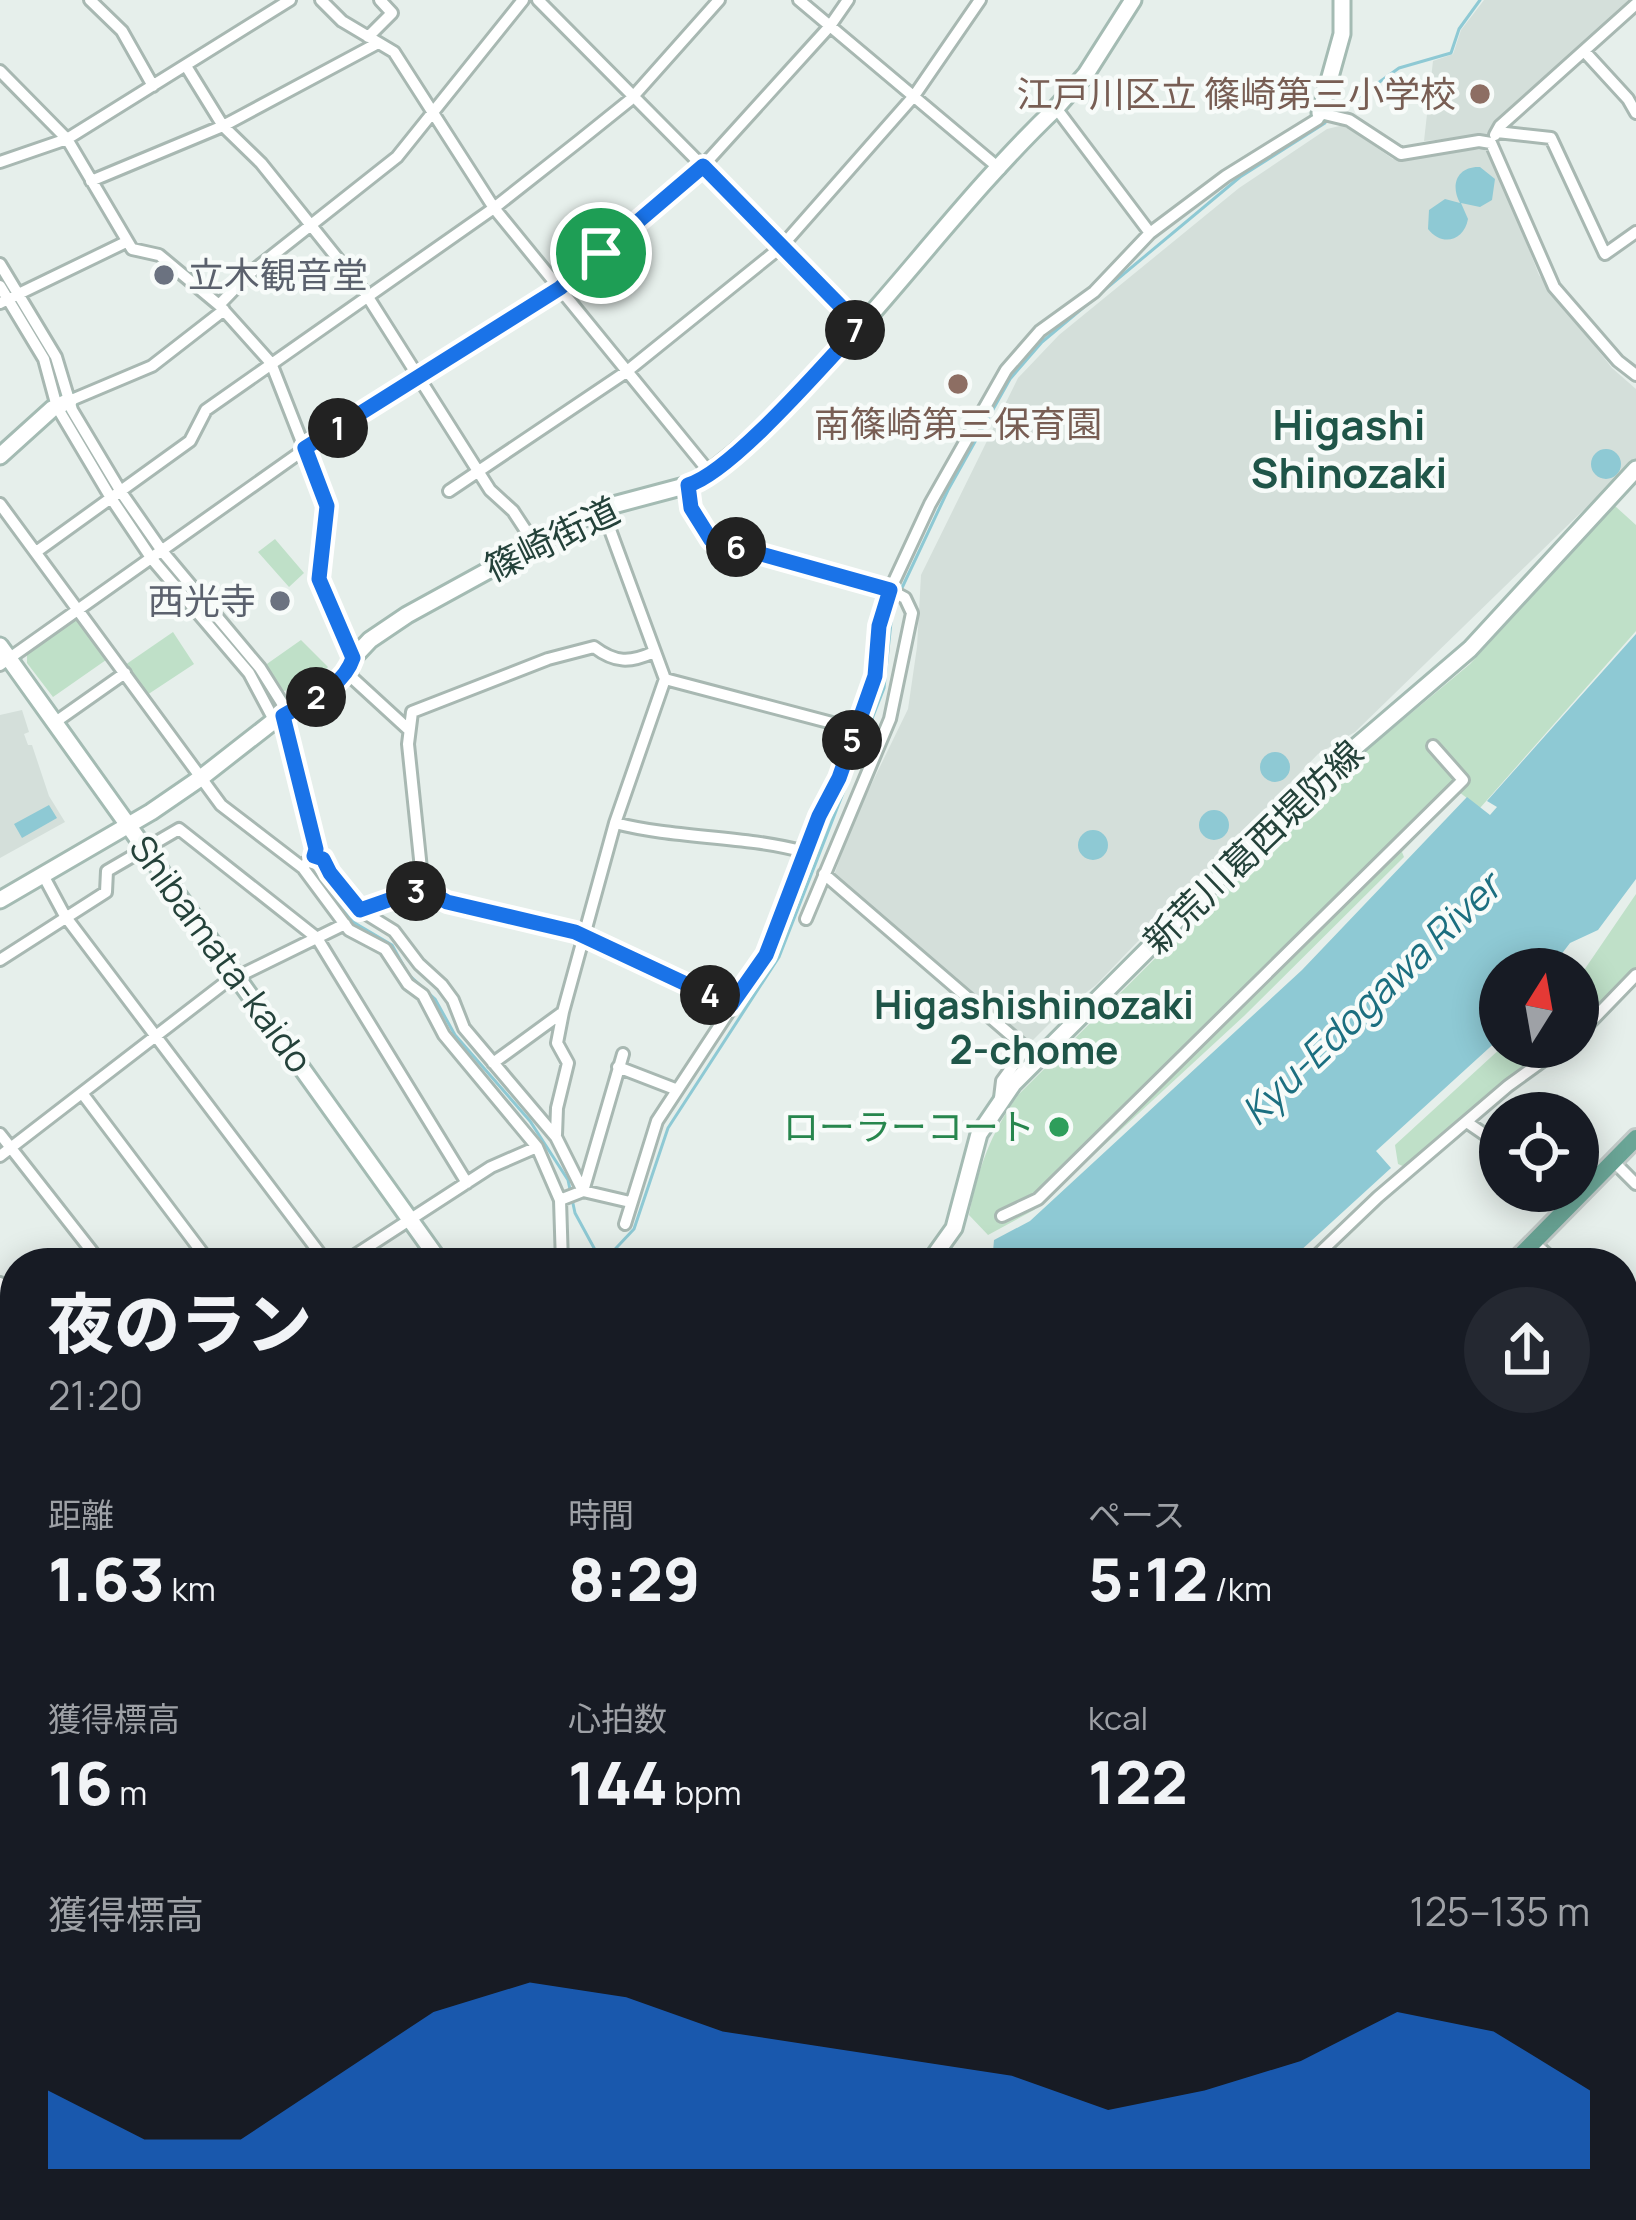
<!DOCTYPE html>
<html lang="ja">
<head>
<meta charset="utf-8">
<style>
  :root { --surface:#171b24; --page:#242831; --text:#f1f3f6; --muted:#9ea1a6; --accent:#1a73e8 }
  body { margin:0; font-family:Manrope,"Noto Sans JP",sans-serif; background:var(--page); color:var(--text); height:100vh; display:flex; flex-direction:column; font-size:45px; white-space:nowrap }
  * { box-sizing:border-box; margin:0 }
  p { font-size:39px; color:var(--muted) }
  .icon { flex:none; width:66px; height:66px; fill:none; stroke:currentColor; stroke-width:2; stroke-linecap:round; stroke-linejoin:round }
  .map { position:relative; flex:1; overflow:hidden }
  .sheet { position:absolute; left:0px; top:1248px; width:1638px; height:972px; display:flex; flex-direction:column; background:var(--surface); border-radius:48px 48px 0 0; box-shadow:0 6px 30px #0003 }
  .sheet>* { flex:none }
  .needle { width:78px; rotate:11deg }
  .fabs { position:absolute; left:1479px; top:948px; display:grid; gap:24px }
  .fabs a { display:grid; place-items:center; width:120px; height:120px; border-radius:50%; background:var(--surface); box-shadow:0 6px 30px #0003; font-size:60px }
  .pin { position:absolute; display:grid; place-items:center; width:102px; height:102px; color:#fff; margin:-51px; border:6px solid #fff; border-radius:50%; box-shadow:0 3px 12px #0007 }
  .km { position:absolute; width:60px; height:60px; margin:-30px; border-radius:50%; background:#222; color:#fff; font-size:33px; line-height:60px; text-align:center }
  .round { display:grid; place-items:center; flex:none; width:126px; height:126px; border-radius:63px; background:var(--page) }
  .head { display:flex; align-items:center; justify-content:space-between; height:204px; padding:0 48px }
  h1 { font-size:66px; font-weight:800; line-height:90px }
  .metrics { display:grid; grid-template-columns:repeat(3,1fr); gap:18px; height:204px; padding:12px 48px }
  .metrics div { display:grid; align-content:center }
  .metrics b { font-size:60px; font-weight:800 }
  .metrics small { font-size:33px; font-weight:400 }
  .metrics p { font-size:33px }
  .chart { height:336px; padding:24px 48px }
  .chart p { display:flex; justify-content:space-between }
  .chart svg { width:100%; height:216px; margin-top:12px; fill:var(--accent); opacity:.7 }
  .map>svg:first-child { display:block }
  .built { fill:#d4dfda }
  .green { fill:#bfe0c8 }
  .water { fill:#8ec9d4 }
  .lines { fill:none; stroke-linecap:round; stroke-linejoin:round }
  .stream { stroke:#8ec9d4; stroke-width:3 }
  .street-casing { stroke:#a8b8b2; stroke-width:16 }
  .secondary-casing { stroke:#a4bbb3; stroke-width:21 }
  .primary-casing { stroke:#c2cac8; stroke-width:22 }
  .street { stroke:#fff; stroke-width:10 }
  .secondary { stroke:#fff; stroke-width:15 }
  .primary { stroke:#6aa596; stroke-width:16 }
  .rail-casing { stroke:#5f7d75; stroke-width:8 }
  .rail { stroke:#f7fbf9; stroke-width:3; stroke-dasharray:9; stroke-linecap:butt }
  .route-casing { stroke:#fff; stroke-width:24 }
  .route { stroke:#1a73e8; stroke-width:15 }
  .education-dot { fill:#8d6e63; stroke:#f7fbf9; stroke-width:4.5 }
  .worship-dot { fill:#6b7280; stroke:#f7fbf9; stroke-width:4.5 }
  .leisure-dot { fill:#2e9e5b; stroke:#f7fbf9; stroke-width:4.5 }
  .labels { text-anchor:middle; stroke-width:9; stroke-linejoin:round; paint-order:stroke }
  .education-label { font-size:36px; fill:#785e54; stroke:#f7fbf9; text-anchor:end }
  .worship-label { font-size:36px; fill:#5b616d; stroke:#f7fbf9; text-anchor:start }
  .street-label { font-size:36px; fill:#24423a; stroke:#f7fbf9 }
  .leisure-label { font-size:36px; fill:#27864d; stroke:#f7fbf9; text-anchor:end }
  .water-label { font-size:39px; font-style:italic; fill:#1c6f80; stroke:#f7fbf9 }
  .neighbourhood-label { font-size:39px; font-weight:bold; fill:#1f5548; stroke:#f7fbf9 }
  .quarter-label { font-size:42px; font-weight:bold; fill:#1f5548; stroke:#f7fbf9 }
</style>
</head>
<body>
<div class="map">
<svg width="1636" height="2220" viewBox="0 0 1636 2220">
  <rect width="100%" height="100%" fill="#e6efeb"/>
  <path class="built" d="M1484,0h148l-137,126 -2,9 -69,6 9,-80 20,-7 8,-24z
    M1344,125l49,34 89,-10 10,5 47,121 73,93 24,21v70l-281,273 -37,22 -222,231 -35,27 -30,30 -198,-164 20,-56 55,-113 9,-62 4,-72 97,-197 41,-43 180,-147 88,-59z
    M22,710l7,22 -5,2 4,11h4l17,51 16,26 -65,36v-143z
    M1636,1912v214l-13,9v-216z"/>
  <path class="green" d="M1615,506l21,19v106l-156,177 -21,-16 -57,60 2,5 -160,159 -210,194 -46,25 -19,-20c9,-46 22,-83 50,-121l330,-329 121,-101z
    M275,539l29,34 -15,14 -31,-35z
    M73,620l8,2 25,38 -53,37 -26,-34v-8z
    M173,632l21,32 -47,31 -22,-30z
    M301,640l27,27 -18,19 -32,6 -14,-26z
    M1636,894v75l-58,62v-52z
    M1502,1047h54l-105,87 -4,-4 -42,37 -7,-3 -3,-19z"/>
  <path class="water" d="M1480,167l15,12 -3,21 -12,7 -19,-4 7,16c-4,22 -26,28 -40,10l1,-19 16,-11 15,4c-10,-18 -3,-37 20,-36z
    M1591 464a15 15 0 1 1 30 0a15 15 0 1 1-30 0Z
    M1636,634v245l-38,51 -28,13 -20,26h-50v69l-124,113 15,17 -104,95h-295l2,-23 36,-19 272,-251 165,-173 23,18 7,-8 -10,-6z
    M1260 767a15 15 0 1 1 30 0a15 15 0 1 1-30 0Z
    M49,805l8,13 -35,20 -8,-14z
    M1199 825a15 15 0 1 1 30 0a15 15 0 1 1-30 0Z
    M1078 845a15 15 0 1 1 30 0a15 15 0 1 1-30 0Z
    M15,2008v193l-15,5v-193z"/>
  <g class="lines">
    <path class="stream" d="M1343,108l56,-40 52,-15 8,-24 21,-29
      M0,276l8,14
      M50,360l7,19
      M81,437l21,33
      M126,508l27,42
      M160,558l70,85
      M901,590l47,-100 62,-111 32,-37 198,-165 85,-54
      M255,673l22,39
      M281,727l27,125
      M312,861l41,61 39,23 16,29 27,25 20,36 75,86 38,59 7,33 25,46
      M602,1263l32,-34 34,-101 111,-171 105,-269 8,-75 5,-14"/>
    <g class="street-casing">
      <path id="street" d="M90,0l32,31 31,55
        M321,0l21,21 52,31 100,156 216,265
        M538,0l322,325
        M799,0l201,169
        M368,37l24,-24 -12,-13
        M1584,51l44,48 8,14
        M186,66l37,60 38,37 105,131 124,196 23,21 21,32
        M0,71l67,68 65,110 27,6 60,50 52,58 56,143 -8,73 34,79
        M1056,108l94,125
        M1497,132l54,6 54,116 31,-22
        M1495,135l5,-9 136,-122
        M0,162l67,-23 223,-139
        M91,181l132,-55 155,-83
        M0,264l56,93 16,53 49,82 41,59 98,117 22,35 34,146 -13,19
        M0,286l44,73 13,48 54,91 41,61 97,114 25,47
        M0,303l126,-61
        M219,305l30,-31 148,-117 126,-157
        M69,401l83,-35 72,-56
        M688,485l3,24 20,31 179,50 15,8 7,15 -22,106 -84,200
        M449,491l177,-119 155,-125 133,-151 66,-96
        M0,504l221,301 82,63 46,62 36,19 23,35 15,11 21,40 93,112 23,53 2,63
        M602,508l63,171 190,50
        M36,552l154,-111 16,-31 288,-202 85,-67 51,-41 89,-100
        M0,665l305,-216 255,-161 143,-122 127,-140 18,-26
        M348,674l60,55
        M54,723l71,-50
        M615,823c62,16 127,12 190,29
        M314,856l10,3 6,14 30,37 34,21 25,33 23,21 11,15 11,28 92,109 27,54 47,11
        M824,874l202,174 -24,33 -2,17
        M43,875l22,41 262,347
        M423,888l24,14 128,30 156,73
        M364,912l59,-24 -15,-144 4,-32 136,-53 46,-12c21,16 36,16 60,5
        M0,960l106,-68 1,-21 72,-42 138,109 150,245
        M237,977l108,-53
        M1578,1035l58,-60
        M493,1063l70,-51
        M618,1067l57,22
        M82,1093l128,170
        M1468,1123l32,22
        M0,1134l101,129
        M556,1135l1,-27 11,-45 -11,-20 6,-31 52,-189 50,-144
        M0,1156l235,-181
        M1613,1161l23,23
        M560,1200l23,-9 40,-137
        M1002,1216l36,-17 418,-412 7,-7 -30,-34
        M625,1224l32,-103 109,-166 21,-48 32,-91 21,-38 35,-102 4,-50 11,-36 40,-86 76,-134 34,-39 54,-39 56,-59 76,-57 92,-57 2,-6 29,7 52,34 78,-13 12,2 63,144 64,74 18,14
        M1534,1243l23,20
        M343,1263l148,-96 46,-20
        M1309,1263l69,-66 130,-111 54,-39
        M0,1283l15,20
        M1623,1318l13,10
        M0,1432l15,8
        M1623,1470h1
        M0,1532l15,-5
        M1623,1579l13,13
        M0,1727l15,25
        M1623,1813l13,-6
        M0,1821l15,-6
        M1623,2151l13,-9
        M1623,2178l13,-9
        M558,2205l7,15
        M913,2205l7,15
        M1126,2205l7,15
        M0,2217l34,-12
        M669,2220l23,-15
        M818,2220l30,-15
        M1179,2220l30,-15
        M1340,2220l30,-15
        M1522,2220l22,-15
        M1562,2220l22,-15"/>
    </g>
    <g class="secondary-casing">
      <path id="secondary" d="M1320,113l22,-79v-34
        M0,456l52,-47 17,-8
        M0,646l441,617
        M0,900l151,-88 51,-35 73,-57 56,-33 17,-13 5,-16 17,-18 37,-25 195,-107 94,-25c141,-102 235,-256 360,-375l30,-34 47,-74
        M929,1263l25,-35 25,-94 34,-50 304,-304 153,-131 166,-180
        M1623,1496l13,-5
        M1623,1725l13,19
        M0,1966l15,-5
        M432,2205l6,15
        M1026,2205l8,15
        M1325,2205l8,15
        M1519,2205l8,15
        M691,2206l6,14
        M234,2220l40,-15"/>
    </g>
    <g class="primary-casing">
      <path id="primary" d="M1513,1263l123,-125
        M1623,1898l13,-6
        M989,2220l29,-15"/>
    </g>
    <use href="#street" class="street"/>
    <use href="#secondary" class="secondary"/>
    <use href="#primary" class="primary"/>
    <g class="rail-casing">
      <path id="rail" d="M1623,2168l13,-9
        M1535,2220l22,-15"/>
    </g>
    <use href="#rail" class="rail"/>
  </g>
  <g class="lines">
    <g class="route-casing">
      <path id="route" d="M703,166l157,160c-34,36 -129,147 -172,159l3,23 20,32 179,50 -11,36 -4,50 -36,102 -20,38 -53,139 -35,50 -156,-73 -128,-30 -24,-14 -63,22 -30,-37 -7,-14 -9,-3 2,-7 -33,-133c26,-16 60,-28 70,-58l-34,-79 8,-73 -22,-58 255,-160z"/>
    </g>
    <use href="#route" class="route"/>
  </g>
  <g class="education-dot">
    <circle cx="1480" cy="94" r="12"/>
    <circle cx="958" cy="384" r="12"/>
  </g>
  <g class="worship-dot">
    <circle cx="164" cy="275" r="12"/>
    <circle cx="280" cy="601" r="12"/>
  </g>
  <circle class="leisure-dot" cx="1059" cy="1127" r="12"/>
  <g class="labels">
    <g class="education-label">
      <text x="1456" y="107">江戸川区立 篠崎第三小学校</text>
      <text x="958" y="437" text-anchor="middle">南篠崎第三保育園</text>
    </g>
    <g class="worship-label">
      <text x="188" y="288">立木観音堂</text>
      <text x="256" y="614" text-anchor="end">西光寺</text>
    </g>
    <g class="street-label">
      <text transform="translate(552 539) rotate(-26)" y="13">篠崎街道</text>
      <text transform="translate(1253 847) rotate(-44)" y="13">新荒川葛西堤防線</text>
      <text transform="translate(221 954) rotate(54)" y="13">Shibamata-kaido</text>
    </g>
    <g class="leisure-label">
      <text x="1035" y="1140">ローラーコート</text>
    </g>
    <g class="water-label">
      <text transform="translate(1371 999) rotate(-44)" y="14">Kyu-Edogawa River</text>
    </g>
    <g class="neighbourhood-label">
      <text x="1034" y="1019">Higashishinozaki<tspan x="1034" dy="45">2-chome</tspan></text>
    </g>
    <g class="quarter-label">
      <text x="1349" y="440">Higashi<tspan x="1349" dy="48">Shinozaki</tspan></text>
    </g>
  </g>
</svg>
<div class="fabs">
<a><svg class="needle" viewBox="-14 -14 28 28"><path d="M0-13l5 13h-10z" fill="#e53935"/><path d="M0 13l5-13h-10z" fill="#9ea1a6"/></svg></a>
<a><svg class="icon" aria-label="locate" viewBox="0 0 24 24"><circle cx="12" cy="12" r="6"/><path d="M12 2v4M12 18v4M2 12h4M18 12h4"/></svg></a>
</div>
<div class="pin" style="left:601px;top:253px;background:#1e9e55"><svg class="icon" aria-label="arrive" viewBox="0 0 24 24"><path d="M6 21V4h12l-3 4 3 4H6"/></svg></div>
<b class="km" style="left:338px;top:428px">1</b>
<b class="km" style="left:316px;top:697px">2</b>
<b class="km" style="left:416px;top:891px">3</b>
<b class="km" style="left:710px;top:995px">4</b>
<b class="km" style="left:852px;top:740px">5</b>
<b class="km" style="left:736px;top:547px">6</b>
<b class="km" style="left:855px;top:330px">7</b>
<section class="sheet">
<div class="head"><div><h1>夜のラン</h1><p>21:20</p></div><a class="round"><svg class="icon" aria-label="share" viewBox="0 0 24 24"><path d="M12 15V3M7 8l5-5 5 5M5 13v7h14v-7"/></svg></a></div>
<div class="metrics">
<div><p>距離</p><b>1.63<small> km</small></b></div>
<div><p>時間</p><b>8:29</b></div>
<div><p>ペース</p><b>5:12<small> /km</small></b></div>
</div>
<div class="metrics">
<div><p>獲得標高</p><b>16<small> m</small></b></div>
<div><p>心拍数</p><b>144<small> bpm</small></b></div>
<div><p>kcal</p><b>122</b></div>
</div>
<div class="chart"><p><span>獲得標高</span>125–135 m</p>
<svg viewBox="0 0 160 44" preserveAspectRatio="none"><path d="M0 44V28L10 38L20 38L30 25L40 12L50 6L60 9L70 16L80 19L90 22L100 25L110 32L120 28L130 22L140 12L150 16L160 28V44z"/></svg>
</div>
</section>
</div>
</body>
</html>
